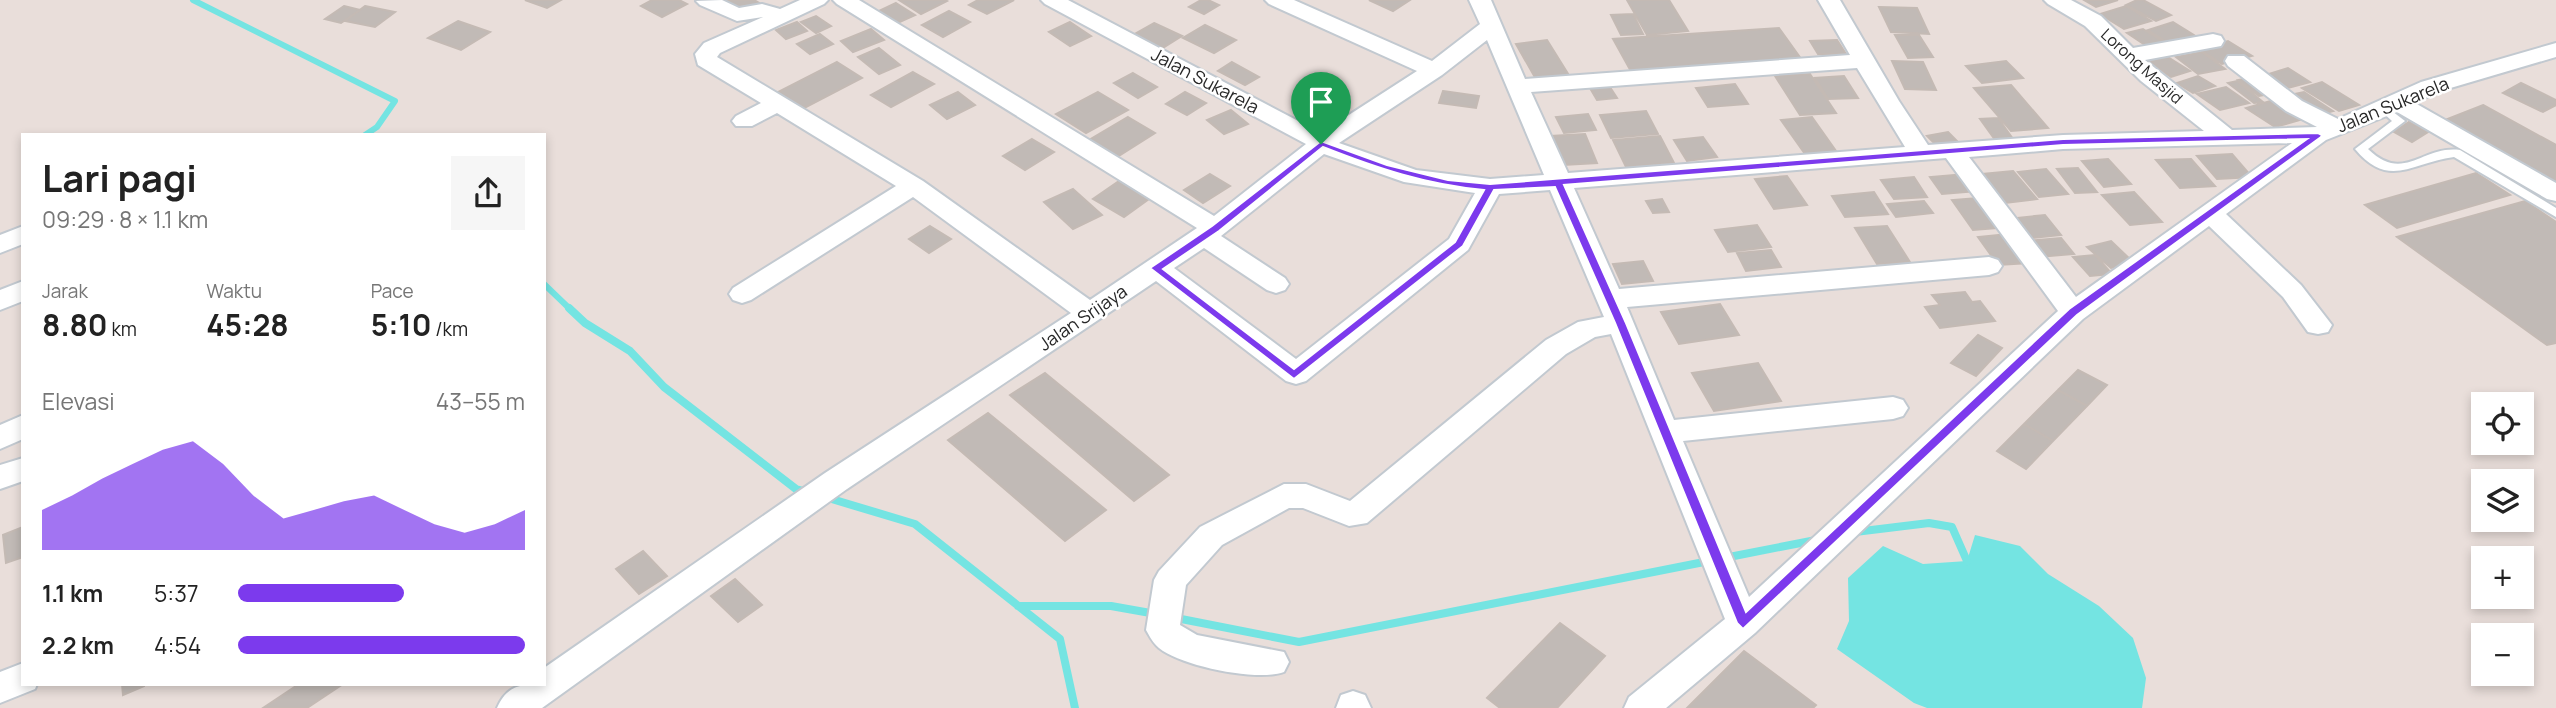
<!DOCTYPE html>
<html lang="id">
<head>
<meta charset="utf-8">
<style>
  :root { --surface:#fff; --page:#f6f6f6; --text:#222; --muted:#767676; --accent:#7c3aed }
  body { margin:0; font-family:Manrope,sans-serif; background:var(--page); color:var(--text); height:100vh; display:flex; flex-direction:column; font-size:26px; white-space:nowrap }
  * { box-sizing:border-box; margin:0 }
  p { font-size:23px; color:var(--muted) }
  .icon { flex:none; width:38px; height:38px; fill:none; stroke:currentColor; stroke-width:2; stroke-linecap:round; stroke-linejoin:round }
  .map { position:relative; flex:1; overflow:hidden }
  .panel { position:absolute; left:21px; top:133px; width:525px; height:553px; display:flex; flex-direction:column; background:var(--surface); border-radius:0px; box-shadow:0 4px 10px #0003 }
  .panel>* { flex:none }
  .controls { position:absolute; left:2471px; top:392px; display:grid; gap:14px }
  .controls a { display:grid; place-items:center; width:63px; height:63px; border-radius:0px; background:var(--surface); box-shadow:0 4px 10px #0003; font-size:35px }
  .pin { position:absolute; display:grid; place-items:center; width:60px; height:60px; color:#fff; margin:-72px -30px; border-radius:50% 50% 50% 0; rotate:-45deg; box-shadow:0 0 7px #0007 }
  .pin .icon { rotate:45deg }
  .round { display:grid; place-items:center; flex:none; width:74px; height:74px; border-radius:0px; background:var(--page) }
  .headline { display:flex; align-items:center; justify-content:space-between; height:119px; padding:0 21px }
  h1 { font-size:38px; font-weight:700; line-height:52px }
  .stats { display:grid; grid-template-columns:repeat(3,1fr); gap:10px; height:119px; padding:7px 21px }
  .stats div { display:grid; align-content:center }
  .stats b { font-size:30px; font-weight:700 }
  .stats small { font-size:19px; font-weight:400 }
  .stats p { font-size:19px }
  .chart { height:196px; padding:14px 21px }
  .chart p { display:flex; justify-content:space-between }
  .chart svg { width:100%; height:126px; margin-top:7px; fill:var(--accent); opacity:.7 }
  ul { padding:0 21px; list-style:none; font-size:23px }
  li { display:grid; grid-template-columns:112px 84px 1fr; align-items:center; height:52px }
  li i { height:18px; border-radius:9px; background:var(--accent) }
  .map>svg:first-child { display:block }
  .water { fill:#74e4e2 }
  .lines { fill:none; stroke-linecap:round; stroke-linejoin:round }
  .stream-far1 { stroke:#74e4e2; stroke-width:6 }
  .stream { stroke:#74e4e2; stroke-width:8 }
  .building { fill:#c1bab6; stroke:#c4bab4; stroke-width:2 }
  .service-casing { stroke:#c2c9d0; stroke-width:4 }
  .minor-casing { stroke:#c2c9d0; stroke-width:4 }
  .service { fill:#fff; fill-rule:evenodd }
  .minor { fill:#fff; fill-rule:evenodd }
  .route { fill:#7c3aed; stroke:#fff; stroke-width:2; fill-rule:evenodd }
  .labels { text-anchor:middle; stroke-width:5; stroke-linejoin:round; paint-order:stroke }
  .far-street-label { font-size:16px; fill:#272727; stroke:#fff }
  .street-label { font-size:18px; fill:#272727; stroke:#fff }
</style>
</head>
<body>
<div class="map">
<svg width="2556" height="708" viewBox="0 0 2556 708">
  <rect width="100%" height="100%" fill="#e9deda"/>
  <path class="water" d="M1975,535l45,11 28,28 51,32 34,32 13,40 -4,30h-215l-13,-5 -77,-54 12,-28 -1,-43 35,-32 40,18 44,-3z"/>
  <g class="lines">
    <path class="stream-far1" d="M193,0l202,101 -18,26 -12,8
      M544,284l27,26"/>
    <path class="stream" d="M569,308l16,15 45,28 34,36 132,102 11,3
      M825,497l90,27 145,115 15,69
      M1855,532l74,-9 23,4 15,34
      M1724,558l92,-18
      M1018,606h93l45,8
      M1171,617l128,25 410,-81"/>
  </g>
  <path class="building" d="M525,0h36l-14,8z
    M652,0h27l8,4 -25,13 -21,-11z
    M721,0h33l7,4 -17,9z
    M899,0h46l2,1 -26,13z
    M978,0h36l-27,14 -18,-9z
    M1201,0h7l11,5 -15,9 -15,-7z
    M1369,0h41l-17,11z
    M1627,0h42l19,31 -41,4z
    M2084,0h34l-22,7z
    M2137,0h6l28,15 -15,6 -30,-16z
    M896,3l19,12 -20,9 -18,-12z
    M344,6l16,4 -19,13 -16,-4z
    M365,6l30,6 -20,15 -30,-6z
    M2126,6l25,15 -27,8 -24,-15z
    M1879,7l38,1 12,26 -38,-2z
    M949,11l21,11 -27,15 -21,-12z
    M1633,14l10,20 -22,1 -10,-20z
    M816,16l15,10 -15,7 -15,-11z
    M458,21l32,11 -29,18 -33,-12z
    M797,22l10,9 -21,8 -10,-9z
    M1070,22l21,14 -21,10 -21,-14z
    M2173,22l24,15 -26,8 -23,-15z
    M1154,23l28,13 -21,13 -28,-14z
    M1205,25l31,15 -22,13 -31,-15z
    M1779,28l25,35 -171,12 -20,-36z
    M871,29l13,11 -31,12 -12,-11z
    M2143,29l24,15 -16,5 -24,-16z
    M820,34l13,10 -23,10 -13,-10z
    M1895,35h24l14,22 -25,1z
    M1547,40l23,37 -33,4 -21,-37z
    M1837,40l9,14h-28l-8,-13z
    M2228,41l24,15 -30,8 -23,-15z
    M879,48l21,17 -21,9 -21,-17z
    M2202,52l23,17 -27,5 -22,-17z
    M2163,54l27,17 -19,6 -27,-18z
    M1892,61l31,1 13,28 -31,-1z
    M2006,61l17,17 -41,5 -16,-17z
    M837,62l25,16 -58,30 -26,-16z
    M1232,62l27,15 -14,8 -27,-14z
    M2288,68l22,14 -30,8 -21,-13z
    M913,72l21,12 -43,23 -20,-12z
    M1133,73l24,14 -19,11 -24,-15z
    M1810,74l26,39 -36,2 -25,-39z
    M1844,76l14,22 -30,1 -13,-21z
    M2198,76l17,10 -22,7 -16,-10z
    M2254,77l22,16 -17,3 -21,-16z
    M1606,81l11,17 -20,2 -10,-17z
    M2237,81l26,21 -9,1 -26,-20z
    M2322,82l37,23 -20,6 -37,-23z
    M2521,83l35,17v5l-13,7 -40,-19z
    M1735,84l13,20 -40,3 -12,-19z
    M2011,85l37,43 -37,3 -37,-43z
    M2226,87l23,16 -29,7 -23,-16z
    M1443,91l36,5 -3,12 -37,-5z
    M958,92l17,13 -28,14 -17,-14z
    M1098,92l30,18 -42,23 -30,-19z
    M1185,92l21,11 -19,12 -21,-11z
    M2304,92l29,19 -19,5 -29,-20z
    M2277,99l30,19 -32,9 -29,-19z
    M1314,104l22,12 -16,10 -22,-12z
    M2483,105l73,40v43l-116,-66z
    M1231,110l17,14 -24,10 -17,-14z
    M1646,111l12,23 -47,4 -11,-23z
    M1588,114l8,16 -32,3 -8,-16z
    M1128,117l27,16 -38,24 -28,-17z
    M1812,117l24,34 -31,3 -24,-34z
    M1998,118l18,25 -18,1 -18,-25z
    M2409,122l19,10 -16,10 -18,-10z
    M1948,132l13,13 -21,4 -13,-13z
    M1585,134l12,29 -34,2 -12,-29z
    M1660,136l14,27 -48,4 -13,-27z
    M1703,137l14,20 -30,4 -13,-21z
    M1032,139l22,13 -29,18 -22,-14z
    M2232,154l20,23 -35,2 -20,-23z
    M2108,159l23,25 -27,3 -22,-26z
    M2191,159l24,27 -35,2 -24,-28z
    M2078,168l19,24 -22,1 -18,-24z
    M2046,169l22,25 -29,3 -21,-25z
    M2013,171l24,28 -32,4 -24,-29z
    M2476,173l34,22 -113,33 -32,-23z
    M1210,174l20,12 -27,17 -19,-13z
    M1966,174l13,17 -37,3 -12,-17z
    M1787,176l20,29 -33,4 -19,-30z
    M1914,177l13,20 -33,2 -13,-19z
    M1122,179l31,17 -29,21 -31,-18z
    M1073,189l29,26 -29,14 -29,-27z
    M1874,192l14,22 -43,3 -13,-21z
    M2134,192l28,30 -32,3 -28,-30z
    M1978,198l21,30 -26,2 -21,-30z
    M1662,199l7,13 -16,1 -7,-12z
    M1924,201l9,12 -37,4 -9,-13z
    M2525,201l31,21v121l-9,2 -150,-108z
    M2045,215l16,20 -38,4 -16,-20z
    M1757,225l14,22 -43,5 -13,-22z
    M930,226l21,13 -22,14 -20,-14z
    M1887,226l23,36 -33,2 -22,-36z
    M2008,234l20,29 -30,2 -20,-28z
    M2061,238l13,16 -36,3 -12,-16z
    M2111,241l23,22 -23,5 -24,-21z
    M1771,250l10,17 -35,4 -9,-18z
    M2095,255l17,19 -22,2 -17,-19z
    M1643,261l10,20 -31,3 -9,-20z
    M1965,292l7,10 8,-1 15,20 -55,7 -15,-21 15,-2 -8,-10z
    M1720,304l19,31 -60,9 -18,-32z
    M1978,335l24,13 -26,28 -25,-13z
    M1758,363l23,38 -67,10 -22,-38z
    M2078,370l29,15 -20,21 -29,-16z
    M1045,373l124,102 -35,26 -124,-106z
    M2058,390l29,16 -34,35 -29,-17z
    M988,413l118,97 -41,31 -117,-101z
    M2024,424l29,17 -27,28 -29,-18z
    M23,527v30l-17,6 -3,-28z
    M643,551l24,25 -28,18 -23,-25z
    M735,579l27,26 -24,17 -27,-26z
    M1560,623l45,33 -48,52h-57l-13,-10z
    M1744,651l72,54 -3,3h-126z
    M122,684h22v2l-21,9z
    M299,684h44l-36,24h-44z"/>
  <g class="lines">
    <g class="service-casing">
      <path id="service" d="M2384,105l21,16 -37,28c36,35 54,-4 92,1l96,58v9l-102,-60c-41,5 -65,33 -99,-8l37,-28 -14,-13z"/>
    </g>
    <g class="minor-casing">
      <path id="minor" d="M722,0l17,8 23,-4 18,5 20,-9h28l-4,4 -104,49 -3,4 206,124 167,119 107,-72 -360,-224 -4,-4h26l355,216 92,-72 -261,-140 -4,-4h27l253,133 96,-62 -148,-67 -4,-4h29l138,61 48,-37 -11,-24h22l34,79 325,-24 -32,-55h22l59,101 29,44 135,-10 141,-4 -63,-50 -56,-55 -37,-22 -4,-4h27l30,16 32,32 80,-14 8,2 3,5 -3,5 -76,14 87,70 85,-3 -31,-16 -58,-45 -3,-5 3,-5h16l58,45 36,18 83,-37 135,-39v14l-119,35 -22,11 141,80v18l-9,-2 -150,-87 -71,28 -100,74 75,71 31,40 -4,7 -10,2 -10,-2 -25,-35 -74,-71 -126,93 -328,314 -89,75h-42l5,-11 96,-78 -114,-285 -16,3 -29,17 -199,169 -18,3 -46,-18h-14l-67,37 -36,40 -6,40 17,10 87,17 5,10 -5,10c-26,10 -103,-6 -125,-24 -6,-5 -9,-11 -13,-18l8,-50 5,-9 41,-44 84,-43h22l44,17 196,-161 32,-18 26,-5 -54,-127 -51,4 -31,56 -162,131 -10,3 -10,-3 -130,-100 -309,208 -305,219h-45c10,-23 24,-24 47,-24v-16l281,-195 246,-160 -158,-116 -162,103 -9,3 -9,-3 -4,-6 4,-6 163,-102 -119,-73 -25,13h-16l-4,-5 4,-5 25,-13 -63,-38 -3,-11 9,-11 59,-26 -26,4 -37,-16 -4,-4zM1487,40l57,135 -54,4 -74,-9 -77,-27 103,-68zM1857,68l48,79 -337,26 -37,-81zM2292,143l-216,154 -107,-140 94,-8zM1324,154l80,28 71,11 -26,46 -153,120 -122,-91 30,-20 63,42 9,3 9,-3 4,-6 -4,-6 -64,-42zM1946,158l112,153 -309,286 -66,-156 210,-22 10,-3 5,-8 -5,-8 -10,-3 -219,23 -47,-113 362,-32 9,-3 4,-6 -4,-6 -9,-3 -370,32 -45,-101z
        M23,226v18l-23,9v-18z
        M23,281v20l-23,9v-20z
        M23,415v24l-23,10v-24z
        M23,458v23l-23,8v-24z
        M23,663v21h14l-2,5 -35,14v-31z
        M1353,691l12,4 6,13h-35l5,-13z"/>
    </g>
    <use href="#service" class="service"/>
    <use href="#minor" class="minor"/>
  </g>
  <path class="route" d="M2318,133l4,2 -1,2 -244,178 -334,314 -6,-6 -122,-300 -60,-136 -61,3 -31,56 -169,133 -144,-111 62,-42 109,-85 66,24 61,15 42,4 573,-45zM2307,139l-238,170 -323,303 -120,-289 -62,-138 499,-40zM1323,147c53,21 104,38 161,43l-29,52 -161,127 -131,-100 56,-38z"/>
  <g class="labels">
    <g class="far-street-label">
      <text transform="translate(2142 66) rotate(42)" y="6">Lorong Masjid</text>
    </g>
    <g class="street-label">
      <text transform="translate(1205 81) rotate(28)" y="6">Jalan Sukarela</text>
      <text transform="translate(2393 105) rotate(-22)" y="6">Jalan Sukarela</text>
      <text transform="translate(1083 318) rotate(-34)" y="6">Jalan Srijaya</text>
    </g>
  </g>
</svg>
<div class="controls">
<a><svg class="icon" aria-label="locate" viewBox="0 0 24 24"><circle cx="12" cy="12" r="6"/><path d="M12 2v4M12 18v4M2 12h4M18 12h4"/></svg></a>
<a><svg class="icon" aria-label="layers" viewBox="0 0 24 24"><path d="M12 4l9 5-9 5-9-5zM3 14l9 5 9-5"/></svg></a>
<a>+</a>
<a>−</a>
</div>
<div class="pin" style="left:1321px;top:144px;background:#1e9e55"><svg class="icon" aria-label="arrive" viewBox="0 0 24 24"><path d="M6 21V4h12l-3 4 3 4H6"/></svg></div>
<section class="panel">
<div class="headline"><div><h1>Lari pagi</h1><p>09:29 · 8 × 1.1 km</p></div><a class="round"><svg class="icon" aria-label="share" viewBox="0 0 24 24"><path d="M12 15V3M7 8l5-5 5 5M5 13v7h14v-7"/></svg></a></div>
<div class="stats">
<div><p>Jarak</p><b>8.80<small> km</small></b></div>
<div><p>Waktu</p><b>45:28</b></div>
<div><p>Pace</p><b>5:10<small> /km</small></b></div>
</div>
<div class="chart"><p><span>Elevasi</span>43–55 m</p>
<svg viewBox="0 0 160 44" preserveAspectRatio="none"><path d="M0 44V30L10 25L20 19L30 14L40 9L50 6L60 14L70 25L80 33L90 30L100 27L110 25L120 30L130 35L140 38L150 35L160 30V44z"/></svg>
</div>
<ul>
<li><b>1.1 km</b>5:37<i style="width:58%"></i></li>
<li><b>2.2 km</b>4:54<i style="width:100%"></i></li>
</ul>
</section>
</div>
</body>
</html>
